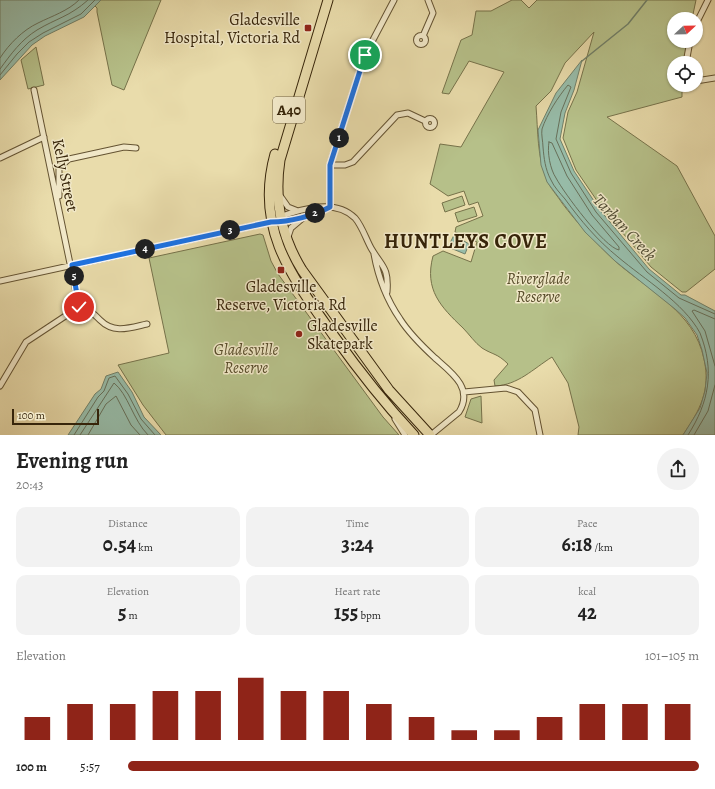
<!DOCTYPE html>
<html lang="en">
<head>
<meta charset="utf-8">
<style>
  :root { --surface:#fff; --page:#f2f2f2; --text:#222; --muted:#767676; --accent:#8f2418 }
  body { margin:0; font-family:Alegreya,serif; background:var(--page); color:var(--text); height:100vh; display:flex; flex-direction:column; font-size:15px; white-space:nowrap }
  * { box-sizing:border-box; margin:0 }
  p { font-size:13px; color:var(--muted) }
  .icon { flex:none; width:22px; height:22px; fill:none; stroke:currentColor; stroke-width:2; stroke-linecap:round; stroke-linejoin:round }
  .map { position:relative; height:435px; overflow:hidden }
  .sheet { display:flex; flex-direction:column; background:var(--surface); flex:1 }
  .sheet>* { flex:none }
  .needle { width:26px; rotate:68deg }
  .controls { position:absolute; left:667px; top:12px; display:grid; gap:8px }
  .controls a { display:grid; place-items:center; width:36px; height:36px; border-radius:50%; background:var(--surface); box-shadow:0 1px 3px #0004; font-size:20px }
  .scale { position:absolute; left:12px; bottom:10px; width:87px; box-sizing:border-box; padding-left:4px; border:2px solid #37250a; border-top:0; font-size:11px; line-height:14px; white-space:nowrap; color:#37250a; -webkit-text-stroke:3px #f1e8c8; paint-order:stroke }
  .pin { position:absolute; display:grid; place-items:center; width:34px; height:34px; color:#fff; margin:-17px; border:2px solid #fff; border-radius:50%; box-shadow:0 1px 4px #0007 }
  .km { position:absolute; width:20px; height:20px; margin:-10px; border-radius:50%; background:#222; color:#fff; font-size:11px; line-height:20px; text-align:center }
  .round { display:grid; place-items:center; flex:none; width:42px; height:42px; border-radius:21px; background:var(--page) }
  .summary { display:flex; align-items:center; justify-content:space-between; height:68px; padding:0 16px }
  h1 { font-size:22px; font-weight:700; line-height:30px }
  .metrics { display:grid; grid-template-columns:repeat(3,1fr); gap:6px; height:68px; padding:4px 16px }
  .metrics div { display:grid; align-content:center; border-radius:10px; background:var(--page); text-align:center }
  .metrics b { font-size:20px; font-weight:700 }
  .metrics small { font-size:11px; font-weight:400 }
  .metrics p { font-size:11px }
  .chart { height:112px; padding:8px 16px }
  .chart p { display:flex; justify-content:space-between }
  .chart svg { width:100%; height:72px; margin-top:4px; stroke:var(--accent); stroke-width:6 }
  ul { padding:0 16px; list-style:none; font-size:13px }
  li { display:grid; grid-template-columns:64px 48px 1fr; align-items:center; height:30px }
  li i { height:10px; border-radius:5px; background:var(--accent) }
  .map>svg:first-child { display:block }
  .green { fill:#b6c089; stroke:#76724a }
  .water { fill:#97bca9; stroke:#718069 }
  .lines { fill:none; stroke-linecap:round; stroke-linejoin:round }
  .shore { stroke:#67705a; stroke-width:1 }
  .stream { stroke:#718069; stroke-width:1.5 }
  .minor-casing { stroke:#645332; stroke-width:7 }
  .trunk-casing { stroke:#37250a; stroke-width:11 }
  .minor { stroke:#f1e8c8; stroke-width:5 }
  .trunk { stroke:#e9dcab; stroke-width:9 }
  .route-casing { stroke:#fff; stroke-width:8 }
  .route { stroke:#1a73e8; stroke-width:5 }
  .poi-dot { fill:#8f2418; stroke:#f1e8c8; stroke-width:1.5 }
  .labels { text-anchor:middle; stroke-width:3; stroke-linejoin:round; paint-order:stroke }
  .shield { fill:#f1e8c8; stroke:#6f6043; stroke-width:1 }
  .shield-label { font-size:15px; font-weight:bold; fill:#37250a }
  .poi-label { font-size:16px; fill:#37250a; stroke:#f1e8c8; text-anchor:end }
  .street-label { font-size:16px; fill:#37250a; stroke:#f1e8c8 }
  .park-label { font-size:16px; font-style:italic; fill:#574c2a; stroke:#f1e8c8 }
  .water-label { font-size:17px; font-style:italic; fill:#4f4b32; stroke:#f1e8c8 }
  .district-label { font-size:20px; font-weight:bold; letter-spacing:1px; fill:#37250a; stroke:#f1e8c8 }
</style>
</head>
<body>
<div class="map">
<svg width="715" height="435" viewBox="0 0 715 435">
  <rect width="100%" height="100%" fill="#e9dcab"/>
  <filter id="stains"><feTurbulence type="fractalNoise" baseFrequency=".005" numOctaves="4"/><feColorMatrix values="0 0 0 0 .2 0 0 0 0 .09 0 0 0 0 .02 0 0 0 .5 -.17"/></filter>
  <radialGradient id="worn" r=".72"><stop offset=".6" stop-color="#630" stop-opacity="0"/><stop offset="1" stop-color="#630" stop-opacity=".3"/></radialGradient>
  <path class="green" d="M101,0h60l-37,90 -12,-5 -15,-73v-4l-2,-2z
    M512,0h9l8,8 8,-8h159l-4,19h-18v22h14l-4,22h-10v22h8v12l-75,20 70,49 38,70v33l-29,23h-4l-31,-25 -49,-59 -26,-38 -13,-32 5,-26 9,-20 17,-60 -29,31 -14,28 -15,15c2,24 1,52 11,74 3,8 10,15 15,23 15,20 34,40 53,58 34,30 79,50 89,98 7,31 -4,51 -21,76h-105l1,-8 -11,-44 -16,-26c-19,12 -34,28 -57,29l-1,-6 14,-16c-11,-11 -15,-9 -26,-16 -7,-5 -13,-14 -19,-20 -22,-21 -39,-38 -30,-72l10,-5 28,11 6,-20 -22,-10 1,-5 27,-11 -5,-14 -9,3 -5,-14 -16,5 -18,-12 10,-40 21,3 43,-75 -35,-11 -20,33 -7,-1 19,-53 11,-5 4,-24h15z
    M36,47l8,38 -16,4 -7,-29z
    M462,196l3,9 -20,7 -3,-9z
    M474,207l3,9 -19,6 -3,-9z
    M260,234l3,1 8,26 7,13 105,143 16,18h-233l-23,-30 -25,-40 51,-12 -20,-95z
    M481,396l1,27 -17,-6 6,-18z"/>
  <path class="water" d="M0,0h101l-17,17 -39,19 -13,9 -32,35z
    M582,60l-8,30 -9,23 -5,26 14,32 26,39 49,59 32,26h4l30,16v124h-32l17,-27 5,-17 2,-18 -5,-23 -5,-15 -12,-17 -10,-9 -60,-48 -30,-29 -38,-50 -6,-17 -3,-35 18,-37z
    M454,235l15,9 -4,10 -17,-7z
    M118,372l14,20 12,25 17,18h-93l27,-41 6,-5 5,-13z"/>
  <g class="lines">
    <path class="shore" d="M0,58c9,-14 23,-28 38,-35 14,-7 30,-12 41,-23
      M0,69c11,-15 21,-29 37,-39 20,-12 32,-13 51,-30
      M0,75l17,-21 12,-12 14,-9 38,-19 14,-14
      M549,142l3,1 15,33 25,39 27,32v3c-15,-3 -55,-57 -63,-72 -6,-9 -9,-26 -7,-36z
      M715,319l-21,-9 -2,1 13,20 10,35
      M74,435l24,-38 6,-6 5,-13 6,-2 13,18 13,25 14,16
      M80,435l34,-52c14,11 19,37 34,52
      M88,435l18,-31 10,-8 15,29 9,10
      M688,435c21,-33 27,-64 12,-102 -16,-30 -56,-54 -82,-76 -21,-17 -37,-36 -53,-58 -5,-6 -11,-12 -14,-19 -6,-11 -7,-22 -8,-33 0,-5 -2,-13 -1,-18 5,-15 16,-32 26,-44l3,2 -10,25 -5,27 15,34 25,39 51,60 32,26 36,16
      M694,435l14,-24 7,-26"/>
    <path class="stream" d="M582,61l46,-37 19,-24"/>
    <g class="minor-casing">
      <path id="minor" d="M696,24l12,-24
        M416.5 40a4.5 4.5 0 1 1 9 0a4.5 4.5 0 1 1-9 0Z
        M423,36l10,-23 -5,-13
        M686,63l4,-22
        M696,81l19,-3
        M34,90l45,217
        M425.5 123a4.5 4.5 0 1 1 9 0a4.5 4.5 0 1 1-9 0Z
        M0,158l44,-21
        M330,165h15l8,-3 44,-47 11,-2 17,8
        M59,196v-28l10,-9 55,-12 12,1
        M281,197l7,10 10,4
        M330,207v-42l2,-7 33,-103 29,-55
        M279,217c23,-8 56,-19 76,1 7,8 11,21 16,30 11,19 18,19 16,44
        M288,237l3,-9 13,-11
        M374,254c4,22 13,46 26,65 9,14 22,27 35,39 16,14 39,30 24,54l-28,23
        M0,281l271,-59c19,0 42,-6 59,-15
        M79,307c10,2 14,6 21,13 14,14 29,8 47,4
        M0,386l26,-44 53,-35
        M464,392l42,-4 12,4 17,18 5,25
        M395,419l10,16"/>
    </g>
    <g class="trunk-casing">
      <path id="trunk" d="M328,0l-48,160c-6,39 1,76 22,110l87,120 41,45
        M275,154c-21,76 18,124 59,182 25,35 51,68 80,99"/>
    </g>
    <use href="#minor" class="minor"/>
    <use href="#trunk" class="trunk"/>
  </g>
  <g class="lines">
    <g class="route-casing">
      <path id="route" d="M79,307l-7,-42 199,-43c19,0 42,-6 59,-15v-42l35,-110"/>
    </g>
    <use href="#route" class="route"/>
  </g>
  <g class="poi-dot">
    <rect x="304" y="24" width="8" height="8" rx="2"/>
    <rect x="277" y="266" width="8" height="8" rx="2"/>
    <circle cx="299" cy="334" r="4"/>
  </g>
  <g class="labels">
    <rect class="shield" x="273" y="97" width="32" height="26" rx="3"/>
    <g class="shield-label">
      <text x="289" y="115">A40</text>
    </g>
    <g class="poi-label">
      <text x="300" y="25">Gladesville<tspan x="300" dy="18">Hospital, Victoria Rd</tspan></text>
      <text x="281" y="292" text-anchor="middle">Gladesville<tspan x="281" dy="18">Reserve, Victoria Rd</tspan></text>
      <text x="307" y="331" text-anchor="start">Gladesville<tspan x="307" dy="18">Skatepark</tspan></text>
    </g>
    <g class="street-label">
      <text transform="translate(66 175) rotate(78)" y="6">Kelly Street</text>
    </g>
    <g class="park-label">
      <text x="538" y="284">Riverglade<tspan x="538" dy="18">Reserve</tspan></text>
      <text x="246" y="355">Gladesville<tspan x="246" dy="18">Reserve</tspan></text>
    </g>
    <g class="water-label">
      <text transform="translate(625 227) rotate(47)" y="6">Tarban Creek</text>
    </g>
    <g class="district-label">
      <text x="466" y="248">HUNTLEYS COVE</text>
    </g>
  </g>
  <rect width="100%" height="100%" filter="url(#stains)"/>
  <rect width="100%" height="100%" fill="url(#worn)"/>
</svg>
<div class="controls">
<a><svg class="needle" viewBox="-14 -14 28 28"><path d="M0-13l5 13h-10z" fill="#e53935"/><path d="M0 13l5-13h-10z" fill="#767676"/></svg></a>
<a><svg class="icon" aria-label="locate" viewBox="0 0 24 24"><circle cx="12" cy="12" r="6"/><path d="M12 2v4M12 18v4M2 12h4M18 12h4"/></svg></a>
</div>
<div class="scale">100 m</div>
<div class="pin" style="left:365px;top:55px;background:#1e9e55"><svg class="icon" aria-label="arrive" viewBox="0 0 24 24"><path d="M6 21V4h12l-3 4 3 4H6"/></svg></div>
<div class="pin" style="left:79px;top:307px;background:#d93025"><svg class="icon" aria-label="check" viewBox="0 0 24 24"><path d="M5 12l5 5 9-10"/></svg></div>
<b class="km" style="left:339px;top:138px">1</b>
<b class="km" style="left:315px;top:213px">2</b>
<b class="km" style="left:230px;top:230px">3</b>
<b class="km" style="left:145px;top:249px">4</b>
<b class="km" style="left:74px;top:276px">5</b>
</div>
<section class="sheet">
<div class="summary"><div><h1>Evening run</h1><p>20:43</p></div><a class="round"><svg class="icon" aria-label="share" viewBox="0 0 24 24"><path d="M12 15V3M7 8l5-5 5 5M5 13v7h14v-7"/></svg></a></div>
<div class="metrics">
<div><p>Distance</p><b>0.54<small> km</small></b></div>
<div><p>Time</p><b>3:24</b></div>
<div><p>Pace</p><b>6:18<small> /km</small></b></div>
</div>
<div class="metrics">
<div><p>Elevation</p><b>5<small> m</small></b></div>
<div><p>Heart rate</p><b>155<small> bpm</small></b></div>
<div><p>kcal</p><b>42</b></div>
</div>
<div class="chart"><p><span>Elevation</span>101–105 m</p>
<svg viewBox="0 0 160 44" preserveAspectRatio="none"><path d="M5 44V30M15 44V22M25 44V22M35 44V14M45 44V14M55 44V6M65 44V14M75 44V14M85 44V22M95 44V30M105 44V38M115 44V38M125 44V30M135 44V22M145 44V22M155 44V22"/></svg>
</div>
<ul>
<li><b>100 m</b>5:57<i style="width:100%"></i></li>
</ul>
</section>
</body>
</html>
